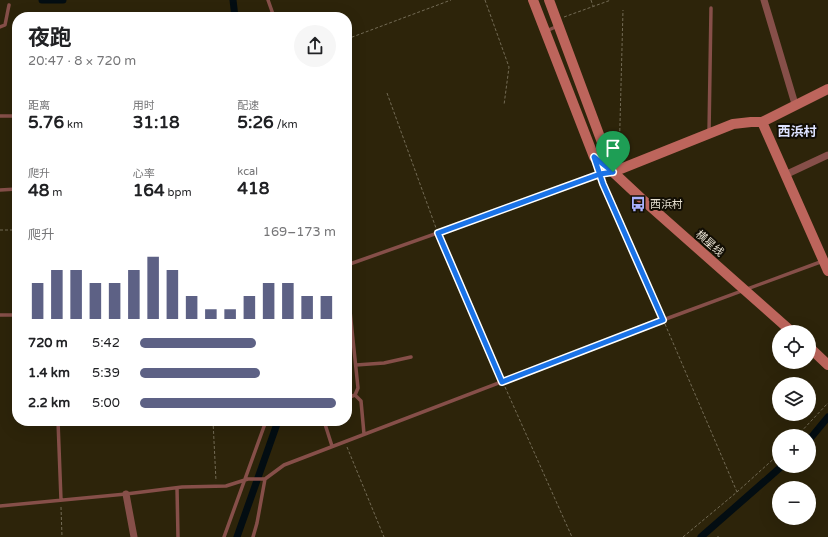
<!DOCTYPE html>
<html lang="zh">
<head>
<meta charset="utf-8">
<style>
  :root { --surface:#fff; --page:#f6f6f6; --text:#202124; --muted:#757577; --accent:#5d6185 }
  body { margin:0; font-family:"Varela Round","Noto Sans SC",sans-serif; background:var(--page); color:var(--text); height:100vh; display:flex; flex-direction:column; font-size:15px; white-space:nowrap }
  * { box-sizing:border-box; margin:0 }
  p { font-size:13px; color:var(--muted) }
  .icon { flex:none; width:22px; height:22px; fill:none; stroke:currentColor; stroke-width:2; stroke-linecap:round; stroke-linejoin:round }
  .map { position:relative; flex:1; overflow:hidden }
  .panel { position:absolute; left:12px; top:12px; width:340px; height:414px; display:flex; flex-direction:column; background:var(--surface); border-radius:16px; box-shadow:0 4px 16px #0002 }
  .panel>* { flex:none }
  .buttons { position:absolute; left:772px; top:325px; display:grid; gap:8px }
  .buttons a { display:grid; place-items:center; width:44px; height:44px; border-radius:50%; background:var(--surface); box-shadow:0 4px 16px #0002; font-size:20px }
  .pin { position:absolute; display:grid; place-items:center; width:34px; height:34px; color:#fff; margin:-41px -17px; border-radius:50% 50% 50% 0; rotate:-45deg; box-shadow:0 0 4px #0007 }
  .pin .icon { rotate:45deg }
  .round { display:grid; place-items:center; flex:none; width:42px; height:42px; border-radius:21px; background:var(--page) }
  .headline { display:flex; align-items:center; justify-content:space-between; height:68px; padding:0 16px }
  h1 { font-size:22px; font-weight:700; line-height:30px }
  .stats { display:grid; grid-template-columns:repeat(3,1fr); gap:6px; height:68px; padding:4px 16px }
  .stats div { display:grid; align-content:center }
  .stats b { font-size:17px; font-weight:700 }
  .stats small { font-size:11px; font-weight:400 }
  .stats p { font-size:11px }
  .chart { height:112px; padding:8px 16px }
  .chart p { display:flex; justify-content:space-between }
  .chart svg { width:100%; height:72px; margin-top:4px; stroke:var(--accent); stroke-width:6 }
  ul { padding:0 16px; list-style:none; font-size:13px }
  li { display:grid; grid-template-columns:64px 48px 1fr; align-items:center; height:30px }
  li i { height:10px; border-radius:5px; background:var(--accent) }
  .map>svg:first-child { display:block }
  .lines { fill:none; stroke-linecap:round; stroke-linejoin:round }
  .canal { stroke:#030d12; stroke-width:7 }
  .path { stroke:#736b55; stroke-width:1; stroke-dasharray:3 2; stroke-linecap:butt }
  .lane { stroke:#864f49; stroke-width:3.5 }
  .street { stroke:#864f49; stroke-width:7 }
  .secondary { stroke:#bd655c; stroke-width:10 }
  .route-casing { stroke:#fff; stroke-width:8 }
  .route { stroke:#1a73e8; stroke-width:5 }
  .labels { text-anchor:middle; stroke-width:4; stroke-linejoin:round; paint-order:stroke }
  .poi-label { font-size:11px; fill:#e5dfd0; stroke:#120e04; text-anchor:start }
  .street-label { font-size:11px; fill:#e5dfd0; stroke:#120e04 }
  .quarter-label { font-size:13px; font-weight:bold; fill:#dde2ff; stroke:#120e04 }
</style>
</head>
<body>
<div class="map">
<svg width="828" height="537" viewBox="0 0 828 537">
  <rect width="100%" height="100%" fill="#2d240a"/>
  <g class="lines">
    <path class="canal" d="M42,0h21
      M233,0l2,17
      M809,440l19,-23
      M237,537l41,-116
      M701,537l81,-71"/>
    <path class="path" d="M485,0l24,67 -5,38
      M591,0l2,6
      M564,17l47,-17
      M347,39l104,-39
      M387,93l49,135
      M619,161l4,-151
      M0,230h17
      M441,239l59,138
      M665,324l72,168
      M505,387l67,150
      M213,421l3,60
      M797,436l31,-33
      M347,447l37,90
      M61,507l1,30
      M718,536v1
      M683,537l54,-45 42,-38"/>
    <path class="lane" d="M268,0l6,17
      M0,27l5,-2 4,-20
      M546,31l12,-5
      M0,116h17
      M709,133l2,-125
      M596,162l7,22 60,136
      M0,190l17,-1
      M347,265l263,-93
      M347,282l11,106 -3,7 -8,3
      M0,315h17
      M356,365l28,-2 27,-6
      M355,395l6,6 3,33
      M58,421l3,79
      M324,421l8,25
      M177,488l1,49
      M0,506l126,-12 56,-7 44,-1 22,-7h17l19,-14 379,-145 160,-59
      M224,537l42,-116
      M253,537l4,-14 8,-44"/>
    <path class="street" d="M764,0l31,104
      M785,175l43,-20
      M126,494l8,43"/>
    <path class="secondary" d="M533,0l61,157 19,15 30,28 149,132
      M549,0l64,172
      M762,122l66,149
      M613,172l120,-48 18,-2h11l66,-33
      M809,347l19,18"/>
  </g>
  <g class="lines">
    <g class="route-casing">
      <path id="route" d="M613,172l-19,-15 9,27 60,136 -161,62 -64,-149 162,-59 13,-2"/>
    </g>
    <use href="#route" class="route"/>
  </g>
  <defs>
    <g id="bus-bare" transform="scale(1.2)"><path d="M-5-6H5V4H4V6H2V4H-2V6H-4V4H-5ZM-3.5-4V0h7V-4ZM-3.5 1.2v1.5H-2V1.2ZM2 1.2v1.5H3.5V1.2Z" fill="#a8b0fc" stroke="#120e04" stroke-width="2.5" paint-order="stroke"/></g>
  </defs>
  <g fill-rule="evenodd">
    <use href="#bus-bare" x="638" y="204"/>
  </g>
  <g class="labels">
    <g class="poi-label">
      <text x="650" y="208">西浜村</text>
    </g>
    <g class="street-label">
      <text transform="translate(710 243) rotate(41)" y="4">横星线</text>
    </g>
    <g class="quarter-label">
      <text x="797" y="136">西浜村</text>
    </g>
  </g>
</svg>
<div class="buttons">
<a><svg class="icon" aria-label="locate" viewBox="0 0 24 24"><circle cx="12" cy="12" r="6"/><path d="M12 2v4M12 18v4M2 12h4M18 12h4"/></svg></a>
<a><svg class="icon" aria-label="layers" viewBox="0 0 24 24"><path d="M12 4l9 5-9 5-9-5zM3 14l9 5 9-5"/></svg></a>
<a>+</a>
<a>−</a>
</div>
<div class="pin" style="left:613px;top:172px;background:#1e9e55"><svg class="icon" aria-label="arrive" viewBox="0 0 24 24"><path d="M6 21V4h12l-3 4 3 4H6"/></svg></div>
<section class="panel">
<div class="headline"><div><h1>夜跑</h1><p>20:47 · 8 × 720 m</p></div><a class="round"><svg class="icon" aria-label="share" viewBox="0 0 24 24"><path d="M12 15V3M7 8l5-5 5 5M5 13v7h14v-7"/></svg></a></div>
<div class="stats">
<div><p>距离</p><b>5.76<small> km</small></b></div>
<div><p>用时</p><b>31:18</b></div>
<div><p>配速</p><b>5:26<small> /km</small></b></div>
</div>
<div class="stats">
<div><p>爬升</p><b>48<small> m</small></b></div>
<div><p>心率</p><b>164<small> bpm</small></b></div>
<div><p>kcal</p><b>418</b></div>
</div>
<div class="chart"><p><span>爬升</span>169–173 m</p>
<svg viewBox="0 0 160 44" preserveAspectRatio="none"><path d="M5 44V22M15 44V14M25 44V14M35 44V22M45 44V22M55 44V14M65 44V6M75 44V14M85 44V30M95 44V38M105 44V38M115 44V30M125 44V22M135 44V22M145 44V30M155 44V30"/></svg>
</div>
<ul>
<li><b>720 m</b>5:42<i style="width:59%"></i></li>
<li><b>1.4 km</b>5:39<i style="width:61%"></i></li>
<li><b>2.2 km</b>5:00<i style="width:100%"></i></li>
</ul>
</section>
</div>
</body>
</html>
